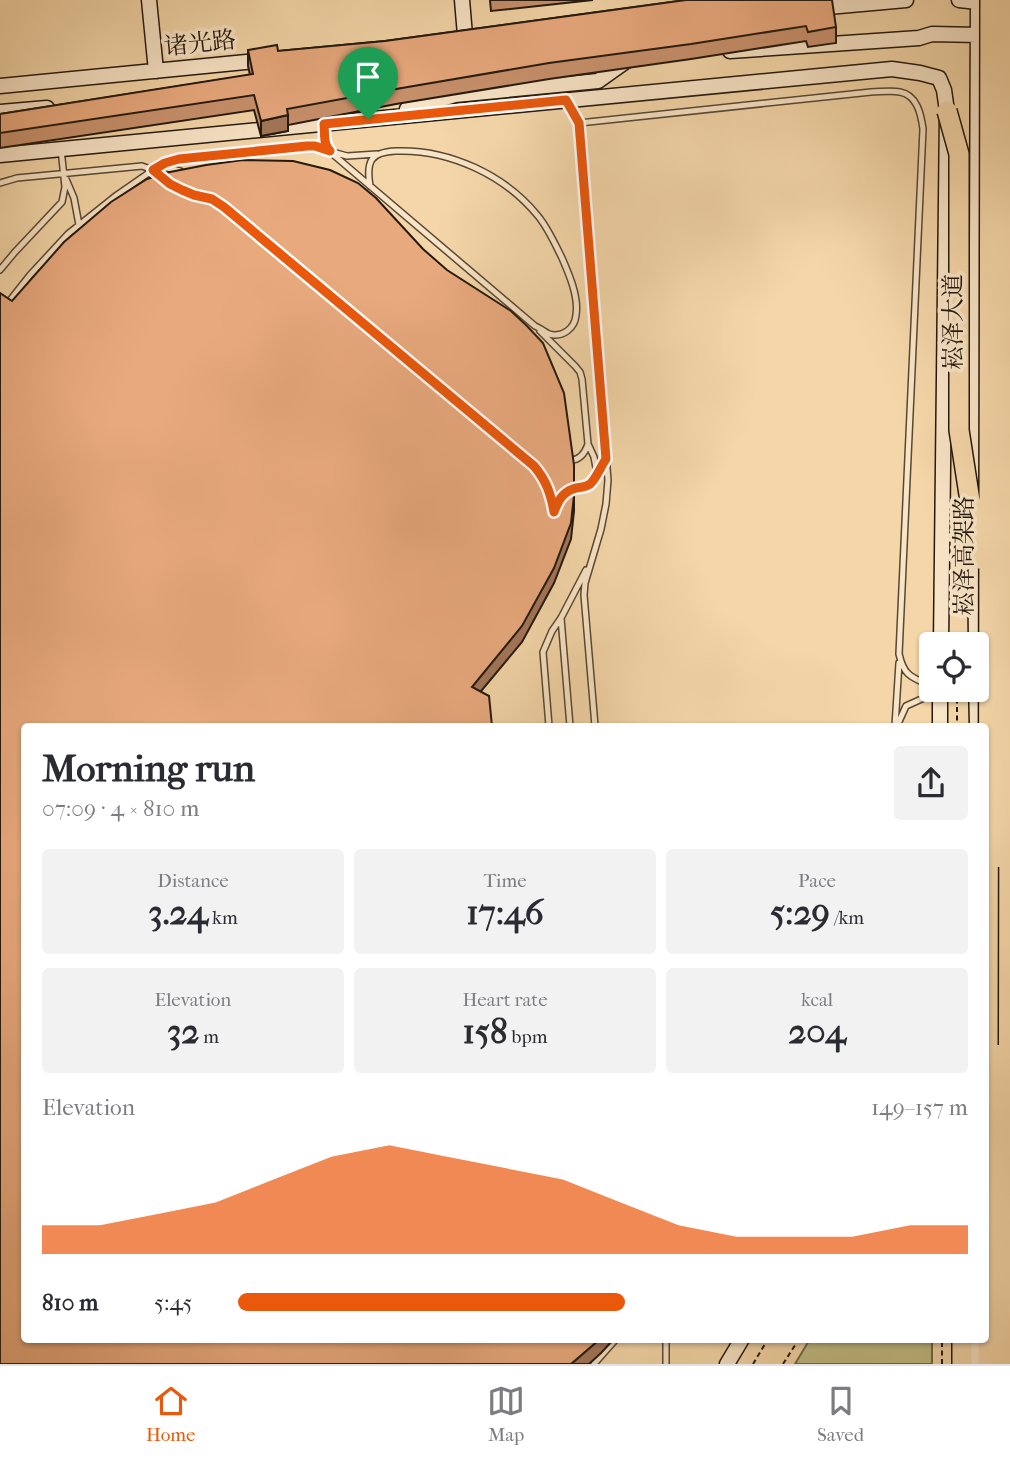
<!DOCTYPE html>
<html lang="en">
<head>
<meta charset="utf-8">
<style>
  :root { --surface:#fff; --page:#f2f2f3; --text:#2b2b33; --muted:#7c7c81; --line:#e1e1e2; --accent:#ea580c }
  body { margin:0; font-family:"IM FELL French Canon","Noto Serif SC",serif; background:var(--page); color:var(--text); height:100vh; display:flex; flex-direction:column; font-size:26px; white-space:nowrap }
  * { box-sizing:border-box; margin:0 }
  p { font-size:23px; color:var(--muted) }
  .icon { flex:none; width:38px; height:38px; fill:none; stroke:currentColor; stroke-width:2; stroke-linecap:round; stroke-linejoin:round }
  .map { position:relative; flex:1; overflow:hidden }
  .details { position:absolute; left:21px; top:723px; width:968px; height:620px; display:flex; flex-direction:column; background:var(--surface); border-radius:7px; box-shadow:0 2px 5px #0004 }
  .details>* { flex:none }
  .controls { position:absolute; left:919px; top:632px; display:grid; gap:14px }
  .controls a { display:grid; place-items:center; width:70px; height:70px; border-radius:7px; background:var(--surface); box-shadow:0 2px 5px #0004; font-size:35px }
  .pin { position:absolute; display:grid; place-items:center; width:60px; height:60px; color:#fff; margin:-72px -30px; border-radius:50% 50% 50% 0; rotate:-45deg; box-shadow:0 0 7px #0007 }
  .pin .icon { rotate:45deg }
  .round { display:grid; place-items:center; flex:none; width:74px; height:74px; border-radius:7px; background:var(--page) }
  .headline { display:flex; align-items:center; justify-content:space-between; height:119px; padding:0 21px }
  h1 { font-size:38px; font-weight:700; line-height:52px }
  .figures { display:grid; grid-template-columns:repeat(3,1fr); gap:10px; height:119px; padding:7px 21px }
  .figures div { display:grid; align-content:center; border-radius:7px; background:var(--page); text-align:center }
  .figures b { font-size:35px; font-weight:700 }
  .figures small { font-size:19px; font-weight:400 }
  .figures p { font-size:19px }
  .chart { height:196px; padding:14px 21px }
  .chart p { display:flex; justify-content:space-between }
  .chart svg { width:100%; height:126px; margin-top:7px; fill:var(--accent); opacity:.7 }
  ul { padding:0 21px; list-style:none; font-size:23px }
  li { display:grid; grid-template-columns:112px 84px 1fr; align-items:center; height:52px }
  li i { height:18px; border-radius:9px; background:var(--accent) }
  .menu { display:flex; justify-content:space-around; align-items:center; height:98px; border-top:2px solid var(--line); background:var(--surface); font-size:19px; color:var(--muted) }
  .menu a { display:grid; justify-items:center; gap:4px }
  .menu .current { color:var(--accent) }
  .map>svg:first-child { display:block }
  .green { fill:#c0bc84; stroke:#726a4a; stroke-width:2 }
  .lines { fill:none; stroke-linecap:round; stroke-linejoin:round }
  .lane-casing { stroke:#584835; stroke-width:8 }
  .secondary-casing { stroke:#24190f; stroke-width:17 }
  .highway-casing { stroke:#24190f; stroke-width:22 }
  .path { stroke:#24190f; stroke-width:2; stroke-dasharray:5 3.5; stroke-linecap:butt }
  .lane { stroke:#f8e4c6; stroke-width:5 }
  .secondary { stroke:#f8e4c6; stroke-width:14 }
  .highway { stroke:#f4d6a8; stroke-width:19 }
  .highway-bridge-casing { stroke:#24190f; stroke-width:22; stroke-linecap:butt }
  .highway-bridge { stroke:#f4d6a8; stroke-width:19 }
  .wall { fill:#c8916c; stroke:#24190f; stroke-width:2 }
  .shaded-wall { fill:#a27658; stroke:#24190f; stroke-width:2 }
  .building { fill:#e8a97d; stroke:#24190f; stroke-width:2 }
  .route-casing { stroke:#fff; stroke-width:14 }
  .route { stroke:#ea580c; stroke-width:9 }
  .labels { text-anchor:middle; stroke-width:7; stroke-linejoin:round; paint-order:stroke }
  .street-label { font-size:24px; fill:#24190f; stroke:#f8e4c6 }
</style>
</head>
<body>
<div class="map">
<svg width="1010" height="1364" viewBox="0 0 1010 1364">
  <rect width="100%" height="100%" fill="#f4d6a8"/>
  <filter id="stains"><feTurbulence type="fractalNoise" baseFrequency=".00286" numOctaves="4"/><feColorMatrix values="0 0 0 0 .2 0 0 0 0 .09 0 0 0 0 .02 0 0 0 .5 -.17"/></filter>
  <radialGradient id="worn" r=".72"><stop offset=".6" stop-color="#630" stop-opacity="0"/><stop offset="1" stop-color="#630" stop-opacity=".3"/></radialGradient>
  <path class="green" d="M810,1339h122v25h-137z"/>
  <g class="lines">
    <g class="lane-casing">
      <path id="lane" d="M567,103l12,20 29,357 -2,24 -5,25 -16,54 -1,12 11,131
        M579,123l292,-31c9,0 20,-2 29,0 17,3 21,22 23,37l-24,525c5,22 12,23 32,32
        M324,124l1,17 4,10 18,5 30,-2
        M159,168l4,-1 17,4
        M66,179l8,19 5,27
        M0,183l17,-5 125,-12 11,4 9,8
        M0,270l15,-18 47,-50 3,-15 -4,-38
        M0,313l30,-38 38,-41 49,-39 36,-25 12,-7 14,-4 128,-13h8l14,5 206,175c5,2 10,6 14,8 14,4 26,-6 27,-19 3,-18 -7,-41 -14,-57 -7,-14 -14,-30 -24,-42 -33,-41 -89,-67 -142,-65 -26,1 -30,11 -26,35
        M540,331l35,35 5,6 2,7 6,65c-3,9 -8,17 -19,16
        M588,444l6,13 3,16
        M569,492l22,-9 15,-24
        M561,618l9,108
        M549,726l-6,-74 9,-21 9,-13 25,-48
        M895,726l4,-63
        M897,726l9,-20 31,-14
        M666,1339v25
        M594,1364l22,-25"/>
    </g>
    <g class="secondary-casing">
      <path id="secondary" d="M149,0l7,71
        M462,0l4,47
        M959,0l19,2 7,3
        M817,8l89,-8
        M730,51l189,-13 13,-4 46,1
        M0,86l267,-26
        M407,109l48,-14 143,-14 31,-22
        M0,112l47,-4
        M0,155l892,-86 28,4 19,5 5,12 3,21 -6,533
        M976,492l2,-492
        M975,551l1,93
        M976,680l1,46
        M940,726v-36
        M976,1339l1,25
        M727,1364l15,-25"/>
    </g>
    <g class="highway-casing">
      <path id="highway" d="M1002,858c1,169 -1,337 2,506
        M962,1339v25
        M988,1364v-319"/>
    </g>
    <path class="path" d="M957,690v36
      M753,1364l15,-25
      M783,1364l16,-25
      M942,1364v-25"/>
    <use href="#lane" class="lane"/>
    <use href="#secondary" class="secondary"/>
    <use href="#highway" class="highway"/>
    <g class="highway-bridge-casing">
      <path id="highway-bridge" d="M947,111l12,43v276l20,129
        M1002,858l4,-858
        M988,1045l2,-1045"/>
    </g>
    <use href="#highway-bridge" class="highway-bridge"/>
  </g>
  <path class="wall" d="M490,0h103l-102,11z
    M686,0l150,27v16l-28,4 -2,-6 -115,18 -142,20 -153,25 -108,21v6l-27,5 -7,-26 -254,38v-34l250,-39 -2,-9v-16l30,1 107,-10z"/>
  <path class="shaded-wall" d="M288,115v16l-27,5v-15z
    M574,495v16l-3,28 -17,44 -32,59 -50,60v-15z
    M600,1339h14l-13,14 -12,11h-18z"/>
  <path class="building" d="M686,0h146l4,27 -28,5 -2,-6 -115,18 -142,19 -153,26 -109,20 1,6 -27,6 -7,-26 -254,38v-19l253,-40 -5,-24 29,-5 1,6 107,-10z
    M243,160l50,1 37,9 28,13 18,15 47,51 24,21 64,41 16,15 16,17 21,50 10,72v30l-3,28 -17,45 -32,58 -50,61 17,9 3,30h-468v613h576l-29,25h-571v-1071l12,8 52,-59 47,-40 36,-23 23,-7 36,-7z"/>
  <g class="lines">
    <g class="route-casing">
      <path id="route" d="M566,100l13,23 27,336c-5,7 -10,20 -16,25 -5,4 -12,3 -17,5 -11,4 -15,12 -19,23 -3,-18 -8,-32 -20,-46l-310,-259 -12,-8 -18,-4 -12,-5 -12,-6 -17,-14 12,-7 14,-4 128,-13h8l15,5c-7,-7 -5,-17 -6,-27z"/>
    </g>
    <use href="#route" class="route"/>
  </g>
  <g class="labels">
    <g class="street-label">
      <text transform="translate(200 43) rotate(-6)" y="8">诸光路</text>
      <text transform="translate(953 322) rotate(-90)" y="8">崧泽大道</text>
      <text transform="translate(964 556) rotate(-90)" y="8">崧泽高架路</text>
    </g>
  </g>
  <rect width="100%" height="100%" filter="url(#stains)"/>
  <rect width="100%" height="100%" fill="url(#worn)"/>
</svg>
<div class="controls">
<a><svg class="icon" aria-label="locate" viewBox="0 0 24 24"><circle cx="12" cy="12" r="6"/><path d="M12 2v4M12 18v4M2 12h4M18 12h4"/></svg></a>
</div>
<div class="pin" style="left:368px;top:119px;background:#1e9e55"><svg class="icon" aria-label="arrive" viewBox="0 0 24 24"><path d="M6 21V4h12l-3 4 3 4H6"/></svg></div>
<section class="details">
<div class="headline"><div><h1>Morning run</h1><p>07:09 · 4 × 810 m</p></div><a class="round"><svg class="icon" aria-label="share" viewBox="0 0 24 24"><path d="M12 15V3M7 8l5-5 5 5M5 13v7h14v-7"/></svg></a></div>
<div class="figures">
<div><p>Distance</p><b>3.24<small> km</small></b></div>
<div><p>Time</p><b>17:46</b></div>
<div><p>Pace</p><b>5:29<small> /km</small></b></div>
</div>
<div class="figures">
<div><p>Elevation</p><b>32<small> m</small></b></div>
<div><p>Heart rate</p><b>158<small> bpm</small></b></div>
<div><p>kcal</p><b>204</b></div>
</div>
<div class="chart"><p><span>Elevation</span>149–157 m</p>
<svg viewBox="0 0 160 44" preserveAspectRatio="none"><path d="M0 44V34L10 34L20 30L30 26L40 18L50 10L60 6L70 10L80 14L90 18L100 26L110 34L120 38L130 38L140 38L150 34L160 34V44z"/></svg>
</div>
<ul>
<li><b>810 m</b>5:45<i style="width:53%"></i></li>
</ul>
</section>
</div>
<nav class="menu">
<a class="current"><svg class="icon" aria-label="home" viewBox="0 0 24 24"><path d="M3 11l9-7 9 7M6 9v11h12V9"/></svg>Home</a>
<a><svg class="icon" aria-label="map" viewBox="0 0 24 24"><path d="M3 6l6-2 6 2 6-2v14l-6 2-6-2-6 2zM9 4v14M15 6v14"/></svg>Map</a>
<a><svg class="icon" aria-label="saved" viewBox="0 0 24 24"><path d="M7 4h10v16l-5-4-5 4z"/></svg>Saved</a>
</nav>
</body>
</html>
